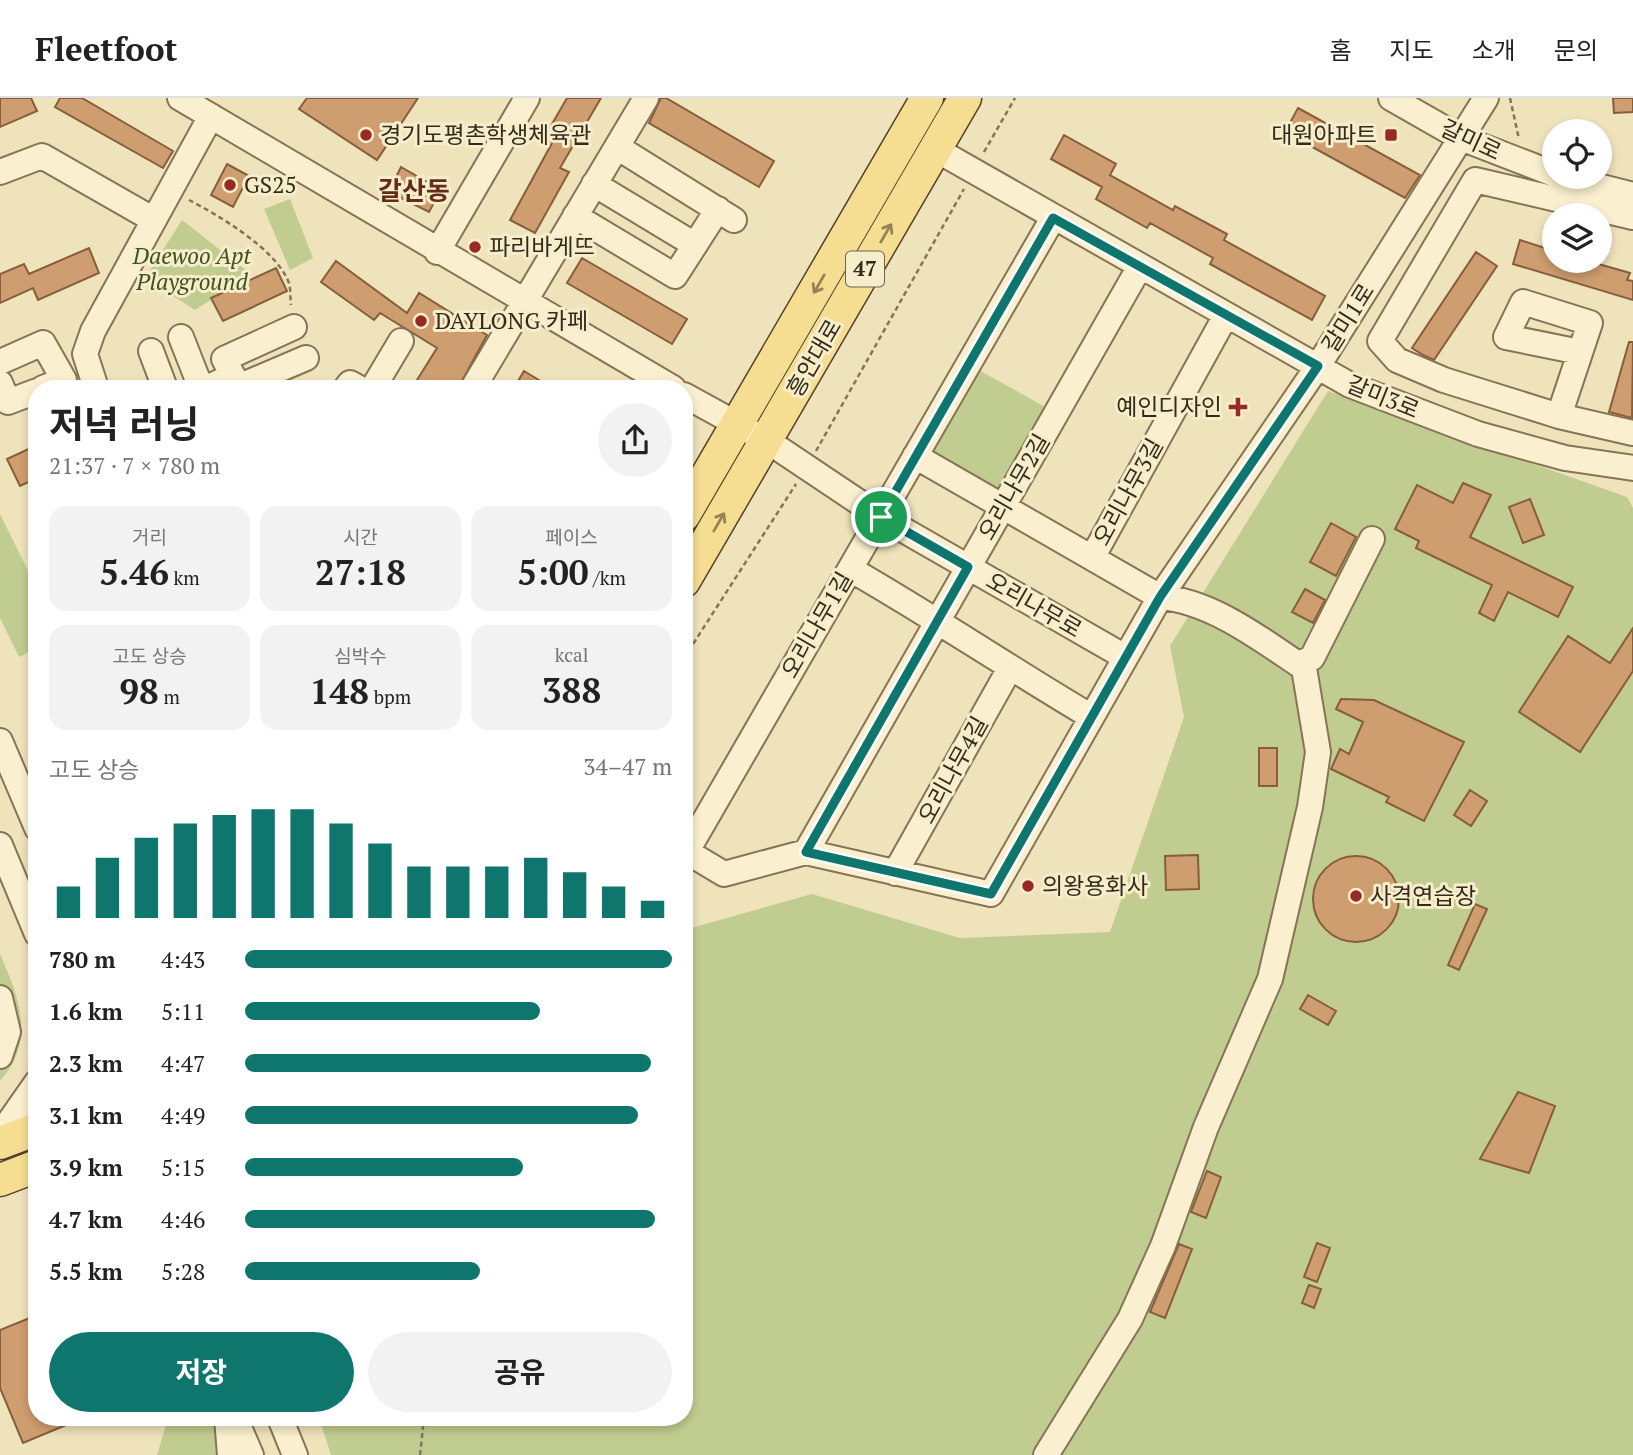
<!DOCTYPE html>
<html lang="ko">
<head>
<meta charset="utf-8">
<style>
  :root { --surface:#fff; --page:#f2f2f2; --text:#222; --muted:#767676; --line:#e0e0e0; --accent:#0f766e }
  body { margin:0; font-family:"PT Serif","Noto Sans KR",serif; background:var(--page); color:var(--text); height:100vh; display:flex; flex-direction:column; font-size:26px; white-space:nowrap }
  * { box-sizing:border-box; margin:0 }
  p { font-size:23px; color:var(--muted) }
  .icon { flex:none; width:38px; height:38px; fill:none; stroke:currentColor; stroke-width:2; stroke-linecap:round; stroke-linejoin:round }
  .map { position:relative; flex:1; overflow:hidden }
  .panel { position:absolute; left:28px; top:282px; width:665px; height:1046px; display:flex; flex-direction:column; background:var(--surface); border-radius:28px; box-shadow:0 4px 10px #0003 }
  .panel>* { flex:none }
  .controls { position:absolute; left:1542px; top:21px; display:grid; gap:14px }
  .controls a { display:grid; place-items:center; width:70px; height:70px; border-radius:50%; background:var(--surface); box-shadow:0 4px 10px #0003; font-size:35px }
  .pin { position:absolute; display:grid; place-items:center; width:60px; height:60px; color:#fff; margin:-30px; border:4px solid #fff; border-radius:50%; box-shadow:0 2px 7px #0007 }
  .round { display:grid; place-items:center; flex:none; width:74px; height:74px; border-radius:37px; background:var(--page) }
  .overview { display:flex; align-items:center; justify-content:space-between; height:119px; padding:0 21px }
  h1 { font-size:38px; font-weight:700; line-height:52px }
  .figures { display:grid; grid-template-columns:repeat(3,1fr); gap:10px; height:119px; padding:7px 21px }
  .figures div { display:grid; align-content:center; border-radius:18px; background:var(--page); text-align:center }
  .figures b { font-size:35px; font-weight:700 }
  .figures small { font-size:19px; font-weight:400 }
  .figures p { font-size:19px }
  .chart { height:196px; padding:14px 21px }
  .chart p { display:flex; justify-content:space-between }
  .chart svg { width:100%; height:126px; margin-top:7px; stroke:var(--accent); stroke-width:6 }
  .primary-button { display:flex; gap:14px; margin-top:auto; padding:14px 21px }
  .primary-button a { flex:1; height:80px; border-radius:42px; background:var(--accent); color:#fff; font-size:28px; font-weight:700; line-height:80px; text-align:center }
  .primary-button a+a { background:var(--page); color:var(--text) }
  ul { padding:0 21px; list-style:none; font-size:23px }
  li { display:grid; grid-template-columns:112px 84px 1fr; align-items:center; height:52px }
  li i { height:18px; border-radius:9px; background:var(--accent) }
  header { display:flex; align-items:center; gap:42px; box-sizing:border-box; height:98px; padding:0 35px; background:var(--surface); border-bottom:2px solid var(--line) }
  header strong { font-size:33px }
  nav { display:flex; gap:38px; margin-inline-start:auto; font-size:24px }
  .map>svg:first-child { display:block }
  .green { fill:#c1cd90 }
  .building { fill:#cf9e70; stroke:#865e3a; stroke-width:2 }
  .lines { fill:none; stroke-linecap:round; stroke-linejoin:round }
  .minor-casing { stroke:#877355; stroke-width:28 }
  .major-casing { stroke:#54402a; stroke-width:35 }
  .path { stroke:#877355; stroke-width:2.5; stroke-dasharray:5 3.5; stroke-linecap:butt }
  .minor { stroke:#faf0cf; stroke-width:24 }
  .major { stroke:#f5dd91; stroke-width:32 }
  .oneway { stroke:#958356 }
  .route-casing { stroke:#fff; stroke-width:14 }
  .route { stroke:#0f766e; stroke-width:9 }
  .poi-dot { fill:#972a23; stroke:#f6edcb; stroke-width:2.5 }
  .labels { text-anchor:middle; stroke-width:6; stroke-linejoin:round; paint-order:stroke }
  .shield { fill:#f6edcb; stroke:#6f644f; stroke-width:2 }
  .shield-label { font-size:21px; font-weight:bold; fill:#35291a }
  .poi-label { font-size:23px; fill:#35291a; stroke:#f6edcb; text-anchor:start }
  .street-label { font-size:23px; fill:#35291a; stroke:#f6edcb }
  .park-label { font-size:23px; font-style:italic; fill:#425220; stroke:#f6edcb }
  .quarter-label { font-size:26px; font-weight:bold; fill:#632d19; stroke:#f6edcb }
</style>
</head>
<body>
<header>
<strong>Fleetfoot</strong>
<nav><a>홈</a><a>지도</a><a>소개</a><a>문의</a></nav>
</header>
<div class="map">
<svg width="1633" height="1357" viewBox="0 0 1633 1357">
  <rect width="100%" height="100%" fill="#efe3bc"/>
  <path class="green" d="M290,101l23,59 -23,12 -26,-61z
    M182,122l69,54 -56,36 -50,-32z
    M968,266l88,49 -54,96 -87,-53z
    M1328,293l299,106 6,11v947h-1302l-12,-37h365v-488l128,-36 148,44 150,-6 74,-215 -14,-71z
    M0,416l37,75v59l-18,9 -19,-39z
    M0,856c19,44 37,86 0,127z
    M168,1320h59l16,37h-86z"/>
  <path class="building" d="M0,0h31l6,13 -37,16z
    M60,0h22l91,53 -10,17 -108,-61z
    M307,0h111l-41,62 -78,-51z
    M567,0h34l-41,70 9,4 -34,61 -25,-13 42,-77 -8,-5z
    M661,0h5l108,63 -15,26 -110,-64z
    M1613,0h20v14l-19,1z
    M1298,10l122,67 -15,23 -120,-66z
    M1064,37l52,29 -6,11 63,35 2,-4 52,28 -3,6 101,56 -13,24 -102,-56 3,-6 -63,-35 -3,5 -51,-29 6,-12 -51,-28z
    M227,66l22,12 -16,31 -22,-12z
    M401,69l40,23 -12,22 -40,-20z
    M1520,142l34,11v10h34l42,12 -3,7 6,1v19l-120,-36z
    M89,150l10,25 -61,27 -5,-12 -33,15v-29l24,-10 5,10z
    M1476,154l21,14 -63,94 -11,-5 -11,-7z
    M582,160l105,61 -15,25 -105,-61z
    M336,163l71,52 12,-20 68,42 -29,53h-46l25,-40 -57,-35 -6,7 -53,-38z
    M276,170l11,23 -64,30 -12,-23z
    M1629,244h4l-1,76 -23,-6z
    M524,273l28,17h-38z
    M37,347v33l-17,8 -13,-27z
    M1463,385l28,12 -21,42 103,50 -15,30 -50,-25 -14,29 -15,-8 13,-28 -76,-37 3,-7 -24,-12 22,-44 36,18z
    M1530,401l14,36 -21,8 -14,-36z
    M1331,425l25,14 -20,39 -26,-14z
    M1305,491l20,11 -12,23 -21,-11z
    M1633,530v43l-53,81 -61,-40 49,-76 42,27z
    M1341,601l33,1 90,42 -40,79 -38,-19 3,-5 -58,-28 9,-20 9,5 14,-32 -27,-13z
    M1259,650h18v38h-18z
    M1470,692l17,11 -16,25 -17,-11z
    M1198,757l1,34 -33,1 -1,-34z
    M1313 801a43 43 0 1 1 86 0a43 43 0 1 1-86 0Z
    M1475,806l12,5 -28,61 -11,-5z
    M1308,897l28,16 -8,14 -28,-16z
    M1518,994l37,14 -26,67 -49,-14z
    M1207,1073l14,6 -15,41 -15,-6z
    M1317,1145l13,5 -13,34 -13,-5z
    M1179,1146l13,5 -27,69 -15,-6z
    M1309,1187l12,4 -7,19 -12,-5z
    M37,1217v103h46l-60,25 -23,-55v-58z"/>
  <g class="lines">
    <g class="minor-casing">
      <path id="minor" d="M180,0l493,290
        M1391,0l70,40 93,36
        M617,49l117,73
        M935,51l415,236 128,49 87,24 68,10
        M0,74l42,-16 112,64
        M1562,79l71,18
        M594,86l101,61
        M575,118l100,60 43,-67
        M437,154l90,-154
        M181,239l20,51
        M151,253l14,37
        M1580,254l-74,-15 17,-35 67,21 -31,93 -115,-36 -47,-20 -17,-19 95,-161 158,37
        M0,264l43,-19 21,37 -21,8
        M233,278l5,11 68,-29
        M0,285l8,19 29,-11
        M96,290l-11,-34 8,-23 118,-215
        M206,290l27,-12 -9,-17 70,-32
        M346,290l4,-5 9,5
        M373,290l28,-47
        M473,290l173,-290
        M684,297l82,45 115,77 244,140
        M1559,318l74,17
        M915,358l245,141c50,4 98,40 138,67l14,-6 60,-119
        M1092,460l133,-241
        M850,471c82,47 159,99 240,147
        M0,643l37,87
        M0,747l37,89
        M684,752l40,24 82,-22 185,42 169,-297 158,-231 168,-268
        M687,753l366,-633
        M806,754l333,-584
        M895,775l115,-205
        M0,900l8,34 -8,24
        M0,1037l37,-53
        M227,1320l3,37
        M235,1320l16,37
        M280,1320l15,37
        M1046,1357l84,-136 33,-73 43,-119 64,-148 40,-172 8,-55 -15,-90"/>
    </g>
    <g class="major-casing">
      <path id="major" d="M684,417l243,-417
        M684,483l281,-483
        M0,1045l37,-14
        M0,1082l37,-14"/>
    </g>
    <path class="path" d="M1510,0l9,41
      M984,54l31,-54
      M189,102c31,16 88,50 100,83 2,7 1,15 2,22
      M816,353l148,-262
      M684,560l112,-174
      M420,1357l4,-37"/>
    <use href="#minor" class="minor"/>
    <use href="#major" class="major"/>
  </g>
  <defs><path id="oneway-shaft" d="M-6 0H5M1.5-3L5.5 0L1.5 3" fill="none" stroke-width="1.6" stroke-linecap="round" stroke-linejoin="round" transform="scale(1.75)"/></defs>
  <g class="oneway">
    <use href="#oneway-shaft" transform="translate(886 135) rotate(-60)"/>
    <use href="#oneway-shaft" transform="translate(819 186) rotate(120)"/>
    <use href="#oneway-shaft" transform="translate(719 424) rotate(-60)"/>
  </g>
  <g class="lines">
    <g class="route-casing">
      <path id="route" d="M1053,120l265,148 -158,231 -169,297 -185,-42 162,-285 -87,-50z"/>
    </g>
    <use href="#route" class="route"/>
  </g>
  <g class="poi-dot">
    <circle cx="366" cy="37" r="7"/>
    <rect x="1384" y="30" width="14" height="14" rx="3.5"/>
    <circle cx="230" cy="87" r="7"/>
    <circle cx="475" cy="149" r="7"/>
    <circle cx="421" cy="223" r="7"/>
    <path d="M1234.5 298.5h7v7h7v7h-7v7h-7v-7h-7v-7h7z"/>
    <circle cx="1028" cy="788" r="7"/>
    <circle cx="1356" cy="798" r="7"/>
  </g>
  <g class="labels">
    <rect class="shield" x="846" y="153.5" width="38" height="35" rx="5"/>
    <g class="shield-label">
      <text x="865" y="178">47</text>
    </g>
    <g class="poi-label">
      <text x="380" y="45">경기도평촌학생체육관</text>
      <text x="1377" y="45" text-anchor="end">대원아파트</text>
      <text x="244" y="95">GS25</text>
      <text x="489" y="157">파리바게뜨</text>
      <text x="435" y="231">DAYLONG 카페</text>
      <text x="1222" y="317" text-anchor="end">예인디자인</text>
      <text x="1042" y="796">의왕용화사</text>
      <text x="1370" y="806">사격연습장</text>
    </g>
    <g class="street-label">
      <text transform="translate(1471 42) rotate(25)" y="8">갈미로</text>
      <text transform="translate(1348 220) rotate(-58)" y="8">갈미1로</text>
      <text transform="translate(814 260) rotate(-60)" y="8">흥안대로</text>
      <text transform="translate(1383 299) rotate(22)" y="8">갈미3로</text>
      <text transform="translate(1014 389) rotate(-60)" y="8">오리나무2길</text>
      <text transform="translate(1128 394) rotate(-61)" y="8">오리나무3길</text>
      <text transform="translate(1034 507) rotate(30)" y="8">오리나무로</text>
      <text transform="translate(817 527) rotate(-60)" y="8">오리나무1길</text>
      <text transform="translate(953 672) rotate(-61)" y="8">오리나무4길</text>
    </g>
    <g class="park-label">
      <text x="192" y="166">Daewoo Apt<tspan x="192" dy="26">Playground</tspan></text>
    </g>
    <g class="quarter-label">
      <text x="414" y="102">갈산동</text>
    </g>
  </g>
</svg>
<div class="controls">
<a><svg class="icon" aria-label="locate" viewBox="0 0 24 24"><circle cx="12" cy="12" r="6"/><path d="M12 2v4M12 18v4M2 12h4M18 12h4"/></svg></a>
<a><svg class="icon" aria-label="layers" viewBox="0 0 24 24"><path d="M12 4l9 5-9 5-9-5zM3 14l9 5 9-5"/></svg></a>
</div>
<div class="pin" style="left:881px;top:419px;background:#1e9e55"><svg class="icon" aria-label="arrive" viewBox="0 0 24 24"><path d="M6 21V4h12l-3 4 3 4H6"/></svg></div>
<section class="panel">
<div class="overview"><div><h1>저녁 러닝</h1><p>21:37 · 7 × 780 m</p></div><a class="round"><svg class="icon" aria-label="share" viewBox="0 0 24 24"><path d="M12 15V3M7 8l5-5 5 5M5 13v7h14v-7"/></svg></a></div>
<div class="figures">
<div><p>거리</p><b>5.46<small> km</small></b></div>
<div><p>시간</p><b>27:18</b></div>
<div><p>페이스</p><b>5:00<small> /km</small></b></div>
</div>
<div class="figures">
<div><p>고도 상승</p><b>98<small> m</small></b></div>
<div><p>심박수</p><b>148<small> bpm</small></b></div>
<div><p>kcal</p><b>388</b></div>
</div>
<div class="chart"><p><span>고도 상승</span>34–47 m</p>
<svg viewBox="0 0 160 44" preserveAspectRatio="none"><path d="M5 44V33M15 44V23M25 44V16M35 44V11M45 44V8M55 44V6M65 44V6M75 44V11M85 44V18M95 44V26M105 44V26M115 44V26M125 44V23M135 44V28M145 44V33M155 44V38"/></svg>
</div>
<ul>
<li><b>780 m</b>4:43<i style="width:100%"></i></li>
<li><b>1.6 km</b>5:11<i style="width:69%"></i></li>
<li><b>2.3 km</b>4:47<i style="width:95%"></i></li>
<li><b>3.1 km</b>4:49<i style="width:92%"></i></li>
<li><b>3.9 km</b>5:15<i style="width:65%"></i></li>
<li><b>4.7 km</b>4:46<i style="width:96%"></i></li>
<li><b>5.5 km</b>5:28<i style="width:55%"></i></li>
</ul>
<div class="primary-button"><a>저장</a><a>공유</a></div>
</section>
</div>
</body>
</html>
